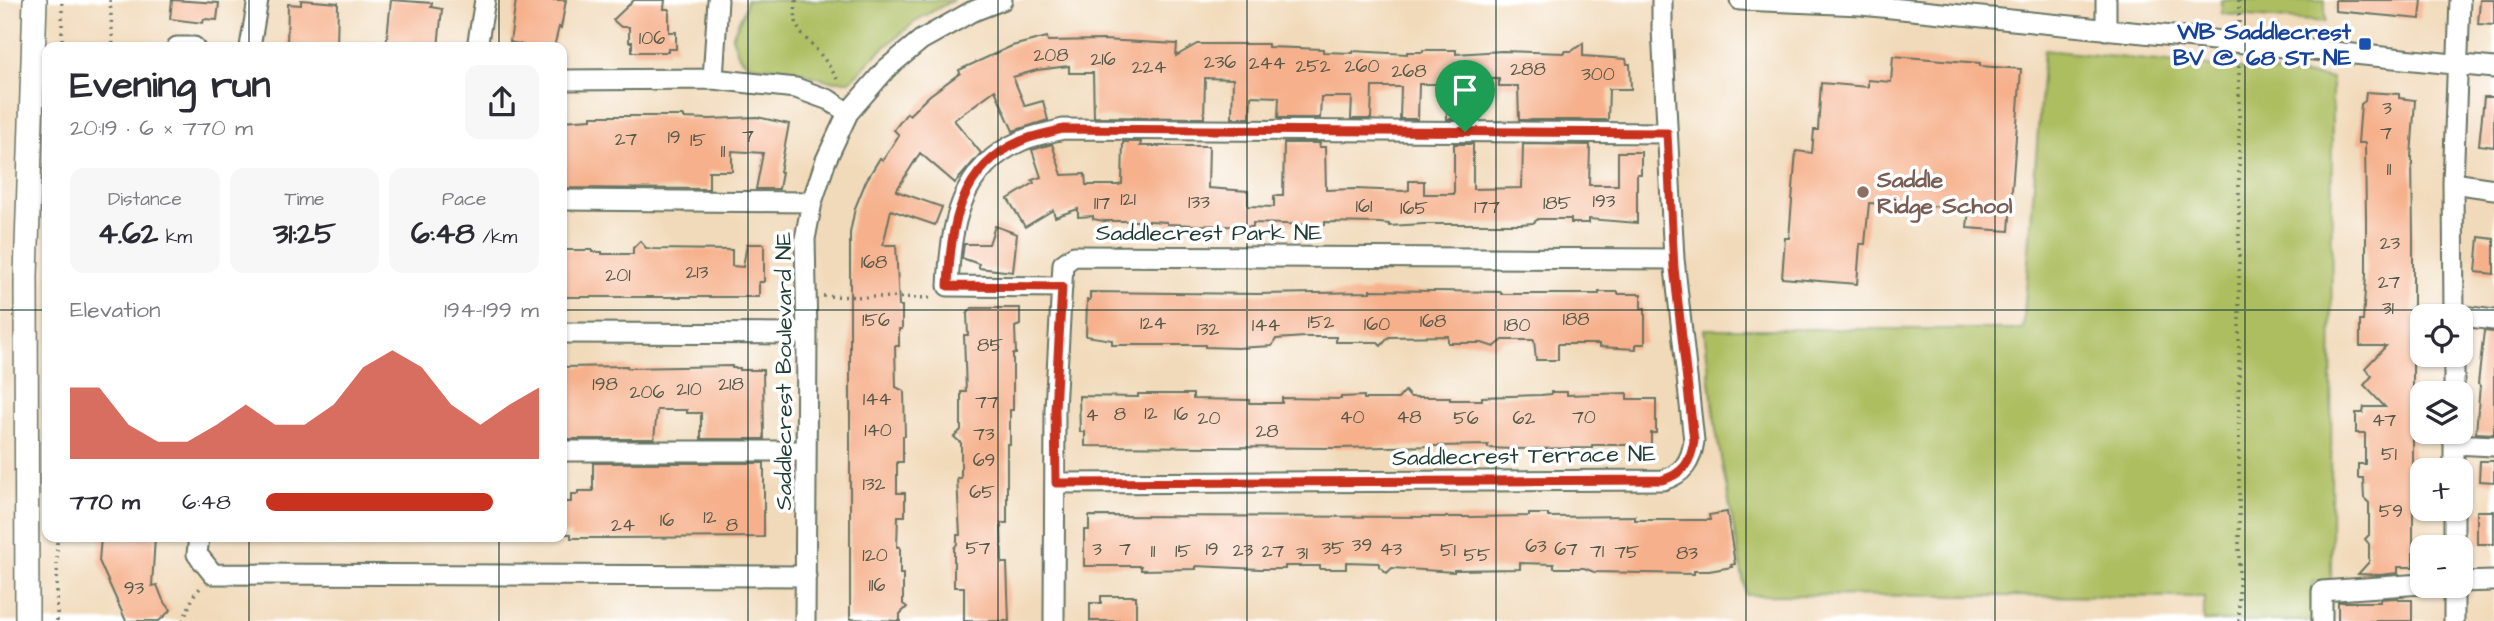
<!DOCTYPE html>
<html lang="en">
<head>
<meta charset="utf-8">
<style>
  :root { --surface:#fff; --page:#f7f7f7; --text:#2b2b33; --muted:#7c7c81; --accent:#c8321e }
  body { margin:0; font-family:"Architects Daughter",sans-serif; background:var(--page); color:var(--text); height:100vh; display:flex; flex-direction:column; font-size:26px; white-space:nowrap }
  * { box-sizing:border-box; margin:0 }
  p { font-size:23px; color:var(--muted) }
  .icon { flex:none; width:38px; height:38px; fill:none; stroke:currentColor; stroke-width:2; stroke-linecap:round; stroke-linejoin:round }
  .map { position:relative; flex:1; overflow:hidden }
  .details { position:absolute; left:42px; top:42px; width:525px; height:500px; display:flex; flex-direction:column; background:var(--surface); border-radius:14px; box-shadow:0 2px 5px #0004 }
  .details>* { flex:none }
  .tools { position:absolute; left:2410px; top:304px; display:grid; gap:14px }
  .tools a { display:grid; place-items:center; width:63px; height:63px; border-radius:14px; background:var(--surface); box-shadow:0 2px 5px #0004; font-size:35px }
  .pin { position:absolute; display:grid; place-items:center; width:60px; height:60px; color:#fff; margin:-72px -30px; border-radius:50% 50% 50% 0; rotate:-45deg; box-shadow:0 0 7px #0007 }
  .pin .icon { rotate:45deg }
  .round { display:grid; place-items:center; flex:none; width:74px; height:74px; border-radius:14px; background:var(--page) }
  .overview { display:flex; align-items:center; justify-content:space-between; height:119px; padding:0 28px }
  h1 { font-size:38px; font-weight:700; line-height:52px }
  .metrics { display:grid; grid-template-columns:repeat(3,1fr); gap:10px; height:119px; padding:7px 28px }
  .metrics div { display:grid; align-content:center; border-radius:14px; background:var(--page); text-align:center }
  .metrics b { font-size:30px; font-weight:700 }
  .metrics small { font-size:19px; font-weight:400 }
  .metrics p { font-size:19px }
  .chart { height:196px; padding:14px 28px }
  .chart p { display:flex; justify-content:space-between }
  .chart svg { width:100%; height:126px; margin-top:7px; fill:var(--accent); opacity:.7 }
  ul { padding:0 28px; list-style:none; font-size:23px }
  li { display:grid; grid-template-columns:112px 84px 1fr; align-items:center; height:52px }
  li i { height:18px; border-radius:9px; background:var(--accent) }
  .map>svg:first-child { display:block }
  .green { fill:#adbe61; stroke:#667e4a; stroke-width:2 }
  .building { fill:#f6b18c }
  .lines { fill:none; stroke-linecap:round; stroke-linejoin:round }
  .minor-casing { stroke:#687463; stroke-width:23 }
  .major-casing { stroke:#687463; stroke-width:26 }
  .path { stroke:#687463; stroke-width:3.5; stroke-dasharray:2 5; stroke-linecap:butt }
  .minor { stroke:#fff; stroke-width:19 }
  .major { stroke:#fff; stroke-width:23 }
  .route-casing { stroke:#fff; stroke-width:14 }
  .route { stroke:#c8321e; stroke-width:9 }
  .grid { fill:none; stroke:#1f3d34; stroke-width:2; stroke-opacity:0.55 }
  .transit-dot { fill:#1a4fb4; stroke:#fff; stroke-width:2.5 }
  .education-dot { fill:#8d6e63; stroke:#fff; stroke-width:2.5 }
  .labels { text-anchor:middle; stroke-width:7; stroke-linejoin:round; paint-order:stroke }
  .number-label { font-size:19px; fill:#555a4a }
  .transit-label { font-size:23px; font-weight:bold; fill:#164399; stroke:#fff; text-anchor:end }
  .education-label { font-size:23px; font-weight:bold; fill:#785e54; stroke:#fff; text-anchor:start }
  .street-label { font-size:23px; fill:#1f3d34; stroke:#fff }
</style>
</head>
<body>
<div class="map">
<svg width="2494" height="621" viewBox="0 0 2494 621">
  <rect width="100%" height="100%" fill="#fff"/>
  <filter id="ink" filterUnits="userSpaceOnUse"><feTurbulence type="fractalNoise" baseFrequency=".0143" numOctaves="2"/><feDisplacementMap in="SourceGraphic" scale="14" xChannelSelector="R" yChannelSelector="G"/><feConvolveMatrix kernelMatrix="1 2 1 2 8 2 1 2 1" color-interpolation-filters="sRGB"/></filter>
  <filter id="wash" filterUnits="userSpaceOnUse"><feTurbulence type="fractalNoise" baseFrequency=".00686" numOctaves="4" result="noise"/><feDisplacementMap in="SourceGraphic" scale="28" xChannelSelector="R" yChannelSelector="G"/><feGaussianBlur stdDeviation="1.57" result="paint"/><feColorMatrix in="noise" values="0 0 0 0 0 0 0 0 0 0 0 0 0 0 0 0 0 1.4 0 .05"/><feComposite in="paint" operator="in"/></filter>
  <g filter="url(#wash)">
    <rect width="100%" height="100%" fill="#f1daba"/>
    <path class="green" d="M746,0h207l-36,20 -38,32 -29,29h-19l-47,-13 -35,-3 -10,-9 -7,-19 13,-29z
      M2222,0h103v22l-103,-8z
      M2044,50l288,28 -1,504h-19v39h-108v-24l-458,-2 -30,-164 -12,-102h319z"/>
    <g id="blocks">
      <path class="building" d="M172,0l47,3 -2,17 -13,-1 -1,4 -33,-4z
        M301,0l37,3 -1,44 -50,-1 1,-42 13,1z
        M391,0l41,3 -1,4 11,2 -4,38h-52z
        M516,0h50l-5,28 -2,-1 -5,20h-31v-2l-13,-3z
        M634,0h31l-1,9h5v23h7v17h-8v3h-36v-10h-3v-15h-8l-8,-7z
        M2335,0h87l-2,19 -85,-8z
        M2480,0h14v25l-16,-1z
        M1047,37l1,4 55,-1 74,4 -1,12 21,-12h71v3l55,2v3l30,1v-2l54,3v-2h16v-2h33v4l46,-3 63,2v-2h7l11,-8v13l43,3 1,5h3l1,25h-22l-1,31h-89l-1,-34h-19v-7h-26v40h-26l-1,-35h-27l-1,35h-18l1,-32h-29l-1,32h-20l1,-22h-31l-1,21h-42l1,-21 -28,-1 -1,22h-18l1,-39 -28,-1 -1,40 -110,-1 -1,-44h-24v-7l-32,4 -24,7 12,29 18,-5 5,19 -35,11 -18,-41 -41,30 27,33 -26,30 -35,-30 -24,38 46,16 -7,18 -44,-15 -8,35h13l3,61h3v23h-3v17h-4l1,41 8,4 1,45h-2v26h-6v31h8v23h-7l-1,31h3v27h3v30l4,3 -7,7v7l-50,-2v-386l5,-25 11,-27 14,-23 3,2 16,-25 -5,-5 13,-17 2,2 21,-20 30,-22 -1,-3 53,-24z
        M1893,56l87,7v3l41,3 -12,162 -42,-3 2,-20 -100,-5 -4,41h-5l-3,40 -75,-6 3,-40h4l7,-87 16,2 2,-23h4l3,-47 47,4v-7l23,2z
        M2366,92l33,2v4l16,2 -4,57h1l1,79v331h-15v6l-18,2 -22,-1 11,-12v-18l-4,-5 4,-4v-32l-5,-5 -1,-20h-5v-14h7v-31h-9v-20h7l1,-6h21l-21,-22 8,-9 -7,-8 21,-22h-26v-25h3l3,-46v-57l-1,-75h-7l3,-39 4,-3z
        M2484,97h10v50l-15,-2z
        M591,116h93v2l26,1 47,-2 32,7 -9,48h2l-3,17h-23l7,-36 -31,-2v20h-23v18l-147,-1v-67l29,-2z
        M1123,142h18l-1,4h69l-1,42 40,3v15l26,1v-11h9l1,-53h36l-1,4h6l1,43 29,-1 49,2 5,-1v-9h15v13h30v-50h19v45l49,-1 1,-44 67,1 -1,40h29v-33h23v22h-4v49l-48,-4v4h-18v-4h-33l-5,4 -13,1h-96l-35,2v-2l-10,-1 -54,-1v3h-13l-59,-2v4l-86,-3v-2l-17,-1h-46l-11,-2v-3l-15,1v-8l-23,8 -2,-7 -28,17 -17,-28 26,-16 -2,-3 9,-3 -9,-27 20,-6 10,31 23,-1 1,11h32l4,-1z
        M995,226l22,8 -4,38 -34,-4v-4l-17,-6 2,-14h25z
        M2479,237l15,2v35l-18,-2z
        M640,241l6,7 8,1 78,1v16l11,1 4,-23h17v38h-5v15h-197v-47h30v2h10v2h31v-6z
        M1370,290l131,2v2h98v-2h19v2h23v14h4v36h-9v5l-37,-2v-3h-41v16h-22l-2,-20h-31l-9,7 -12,-4h-34v-7l-59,1 -8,9 -4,-4h-41v-5h-31l-29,2 -4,7 -35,2 -32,-1v-2h-93v-5l-26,-4 1,-36h3v-8l168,2 112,-2z
        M972,308h48v17l-5,2 1,27h-3v56h-3v34h-3v79h-6l1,40h5l2,58h-45v-34h-10v-39l3,-4v-9h3l-3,-57h4v-35l-7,-6 7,-7v-38h5l-2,-57h4l-1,-21z
        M2484,331l10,1v102l-18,-1 4,-48 -2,-1z
        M627,366v2l105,-2v2h8v2h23l1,69h-63v-26h-14v-3h-30l-3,29h-92v-72z
        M1405,391l5,6h40v3h32v-3l59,-2 10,-1v-2h16v3l60,-2v6h29v34h-5v15h-20v-3h-39v3l-80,1 -24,-1v-3l-152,3 -251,-2v-14h-5l-1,-36 59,1v-3h55v5l56,1v3h33v-5l59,1v-2l23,-1v3h34z
        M2480,461h14v21l-15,-1z
        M593,463h171v74l-153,1h-40v-4h-9v-32h9v-8h7v-3h15z
        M2477,511h17v33h-17z
        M1727,512l8,52 -4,1 1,2 -23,4h-15v3l-100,-2 -10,-4h-30v-4l-34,-1v6l-66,1v2l-62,-4 -5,5 -8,-7v-3l-33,-1v7h-26v-3h-35v3h-25l-64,-3v3l-55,1v-4h-57v-36h5v-14l381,1 59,-1v-2h19v3l87,-1v4h75l-1,-5z
        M101,537h54l-3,49 5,-1 6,15 8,10 -12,11h-33l-27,-60z
        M1101,596h35v25h-46v-18h11z
        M2398,598v2h14v21h-74v-19h42v-3z"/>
    </g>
  </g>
  <g filter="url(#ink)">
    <use href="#blocks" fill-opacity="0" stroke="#687463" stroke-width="2"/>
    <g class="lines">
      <g class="minor-casing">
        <path id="minor" d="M1740,0l121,5 633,63
          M2106,0v30
          M177,47h17
          M250,47l8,-47
          M477,47l8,-47
          M713,79l5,-79
          M562,80l151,-1 83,9 33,12 19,13
          M2453,183l41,6
          M562,200l250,2
          M1062,287l-114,-1c3,-60 11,-118 73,-145 13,-6 28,-8 42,-12l604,4
          M2454,315l40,5
          M2454,317l-1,-134 7,-183
          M562,333l245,1
          M2454,394v-39
          M2454,444l40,2
          M562,451h244
          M2454,471v-38
          M1056,483l607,-3c20,-6 28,-18 31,-39l-20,-182 -12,-230v-29
          M199,537l-2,17 16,20 593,2
          M2454,548v-39
          M2460,582l34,-1
          M2454,586v35
          M805,621l2,-287 -2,-95 7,-37 14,-42 22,-47 38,-44 35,-29 50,-28 31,-12
          M1054,621l1,-212 8,-145 11,-8 600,3
          M2322,621v-30l100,-7"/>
      </g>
      <g class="major-casing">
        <path id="major" d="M27,621l-1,-345 9,-276"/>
      </g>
      <path class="path" d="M110,0l3,47
        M796,0c-3,34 5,31 24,54 7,8 13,18 19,28
        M924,0l5,4
        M2239,0v26
        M62,47v-47
        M823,296l108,2 3,-2
        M57,621v-84
        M183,621l11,-26 8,-9
        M2239,621v-559"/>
      <use href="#minor" class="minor"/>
      <use href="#major" class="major"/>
    </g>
  </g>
  <g class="lines" filter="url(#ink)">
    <g class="route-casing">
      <path id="route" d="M1063,129l604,4 7,135 20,173c-3,21 -11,33 -32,39l-606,3 -1,-74 7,-122 -114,-1c3,-60 11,-118 73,-145 13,-6 28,-8 42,-12z"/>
    </g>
    <use href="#route" class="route"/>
  </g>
  <path class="grid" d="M249,0v47M499,0v47M748,0v621M998,0v621M1247,0v621M1496,0v621M1746,0v621M1995,0v621M2245,0v621M0,310h47M562,310h1932M249,537v84M499,537v84"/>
  <rect class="transit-dot" x="2358" y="37" width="14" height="14" rx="3.5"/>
  <circle class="education-dot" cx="1863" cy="192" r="7"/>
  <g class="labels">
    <g class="number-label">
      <text x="652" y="44">106</text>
      <text x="1051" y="61">208</text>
      <text x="1103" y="65">216</text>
      <text x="1220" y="68">236</text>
      <text x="1267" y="69">244</text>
      <text x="1313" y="72">252</text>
      <text x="1362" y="72">260</text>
      <text x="1149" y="73">224</text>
      <text x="1528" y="75">288</text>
      <text x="1409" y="77">268</text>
      <text x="1598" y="80">300</text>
      <text x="2387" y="114">3</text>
      <text x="2386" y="139">7</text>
      <text x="748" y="142">7</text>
      <text x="674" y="143">19</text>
      <text x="626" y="145">27</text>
      <text x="698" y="146">15</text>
      <text x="723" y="157">11</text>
      <text x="2389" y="175">11</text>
      <text x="1128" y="205">121</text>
      <text x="1604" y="207">193</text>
      <text x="1199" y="208">133</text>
      <text x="1102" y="209">117</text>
      <text x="1557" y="209">185</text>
      <text x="1364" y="212">161</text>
      <text x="1487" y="213">177</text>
      <text x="1414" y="214">165</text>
      <text x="2390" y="249">23</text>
      <text x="874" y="268">168</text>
      <text x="697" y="278">213</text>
      <text x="618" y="281">201</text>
      <text x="2389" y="288">27</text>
      <text x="2388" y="314">31</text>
      <text x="1576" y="325">188</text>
      <text x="876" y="326">156</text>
      <text x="1433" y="327">168</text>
      <text x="1321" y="328">152</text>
      <text x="1153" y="329">124</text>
      <text x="1377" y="330">160</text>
      <text x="1266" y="331">144</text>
      <text x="1517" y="331">180</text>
      <text x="1208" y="335">132</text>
      <text x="990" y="351">85</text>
      <text x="605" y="390">198</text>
      <text x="731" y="390">218</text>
      <text x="689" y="395">210</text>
      <text x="647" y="398">206</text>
      <text x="877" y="405">144</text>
      <text x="987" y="408">77</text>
      <text x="1151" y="419">12</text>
      <text x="1120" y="420">8</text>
      <text x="1181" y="420">16</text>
      <text x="1092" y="421">4</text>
      <text x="1352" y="423">40</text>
      <text x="1409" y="423">48</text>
      <text x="1584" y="423">70</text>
      <text x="1209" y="424">20</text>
      <text x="1466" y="424">56</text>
      <text x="1524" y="424">62</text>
      <text x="2384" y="426">47</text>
      <text x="878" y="436">140</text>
      <text x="1267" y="437">28</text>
      <text x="984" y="440">73</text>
      <text x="2389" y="460">51</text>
      <text x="984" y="466">69</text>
      <text x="874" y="490">132</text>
      <text x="982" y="498">65</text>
      <text x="2391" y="517">59</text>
      <text x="710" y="523">12</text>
      <text x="667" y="526">16</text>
      <text x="623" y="531">24</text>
      <text x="732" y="531">8</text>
      <text x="1362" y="551">39</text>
      <text x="1536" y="552">63</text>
      <text x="978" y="554">57</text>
      <text x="1333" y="554">35</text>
      <text x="1097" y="555">3</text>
      <text x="1125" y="555">7</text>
      <text x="1212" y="555">19</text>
      <text x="1391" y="555">43</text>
      <text x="1566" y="555">67</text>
      <text x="1243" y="556">23</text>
      <text x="1448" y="556">51</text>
      <text x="1153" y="557">11</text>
      <text x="1183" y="557">15</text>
      <text x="1273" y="557">27</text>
      <text x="1597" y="557">71</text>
      <text x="1627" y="558">75</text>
      <text x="1302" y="559">31</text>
      <text x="1687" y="559">83</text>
      <text x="875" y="561">120</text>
      <text x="1477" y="561">55</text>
      <text x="877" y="591">116</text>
      <text x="134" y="594">93</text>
    </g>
    <g class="transit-label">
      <text x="2351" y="39">WB Saddlecrest<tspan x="2351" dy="26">BV @ 68 ST NE</tspan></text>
    </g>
    <g class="education-label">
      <text x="1877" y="187">Saddle<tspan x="1877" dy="26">Ridge School</tspan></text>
    </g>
    <g class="street-label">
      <text x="1209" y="240">Saddlecrest Park NE</text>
      <text transform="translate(783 371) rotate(-90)" y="8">Saddlecrest Boulevard NE</text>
      <text transform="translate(1524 455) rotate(-1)" y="8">Saddlecrest Terrace NE</text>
    </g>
  </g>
</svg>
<div class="tools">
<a><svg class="icon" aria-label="locate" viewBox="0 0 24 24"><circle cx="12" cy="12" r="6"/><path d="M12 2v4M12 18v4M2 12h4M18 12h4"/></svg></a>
<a><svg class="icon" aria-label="layers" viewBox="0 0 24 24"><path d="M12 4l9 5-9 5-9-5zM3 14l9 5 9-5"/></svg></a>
<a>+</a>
<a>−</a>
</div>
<div class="pin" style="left:1465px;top:132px;background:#1e9e55"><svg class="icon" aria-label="arrive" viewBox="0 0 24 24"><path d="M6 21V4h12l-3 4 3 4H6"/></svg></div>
<section class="details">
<div class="overview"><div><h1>Evening run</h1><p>20:19 · 6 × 770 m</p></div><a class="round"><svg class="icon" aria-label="share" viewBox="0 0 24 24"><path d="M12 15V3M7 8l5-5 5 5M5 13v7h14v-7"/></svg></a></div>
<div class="metrics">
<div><p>Distance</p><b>4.62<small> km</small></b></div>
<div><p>Time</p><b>31:25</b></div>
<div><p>Pace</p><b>6:48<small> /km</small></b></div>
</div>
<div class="chart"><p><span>Elevation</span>194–199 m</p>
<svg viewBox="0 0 160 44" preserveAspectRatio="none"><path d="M0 44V19L10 19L20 32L30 38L40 38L50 32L60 25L70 32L80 32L90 25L100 12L110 6L120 12L130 25L140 32L150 25L160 19V44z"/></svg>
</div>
<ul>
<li><b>770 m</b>6:48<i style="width:83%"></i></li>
</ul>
</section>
</div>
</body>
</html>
